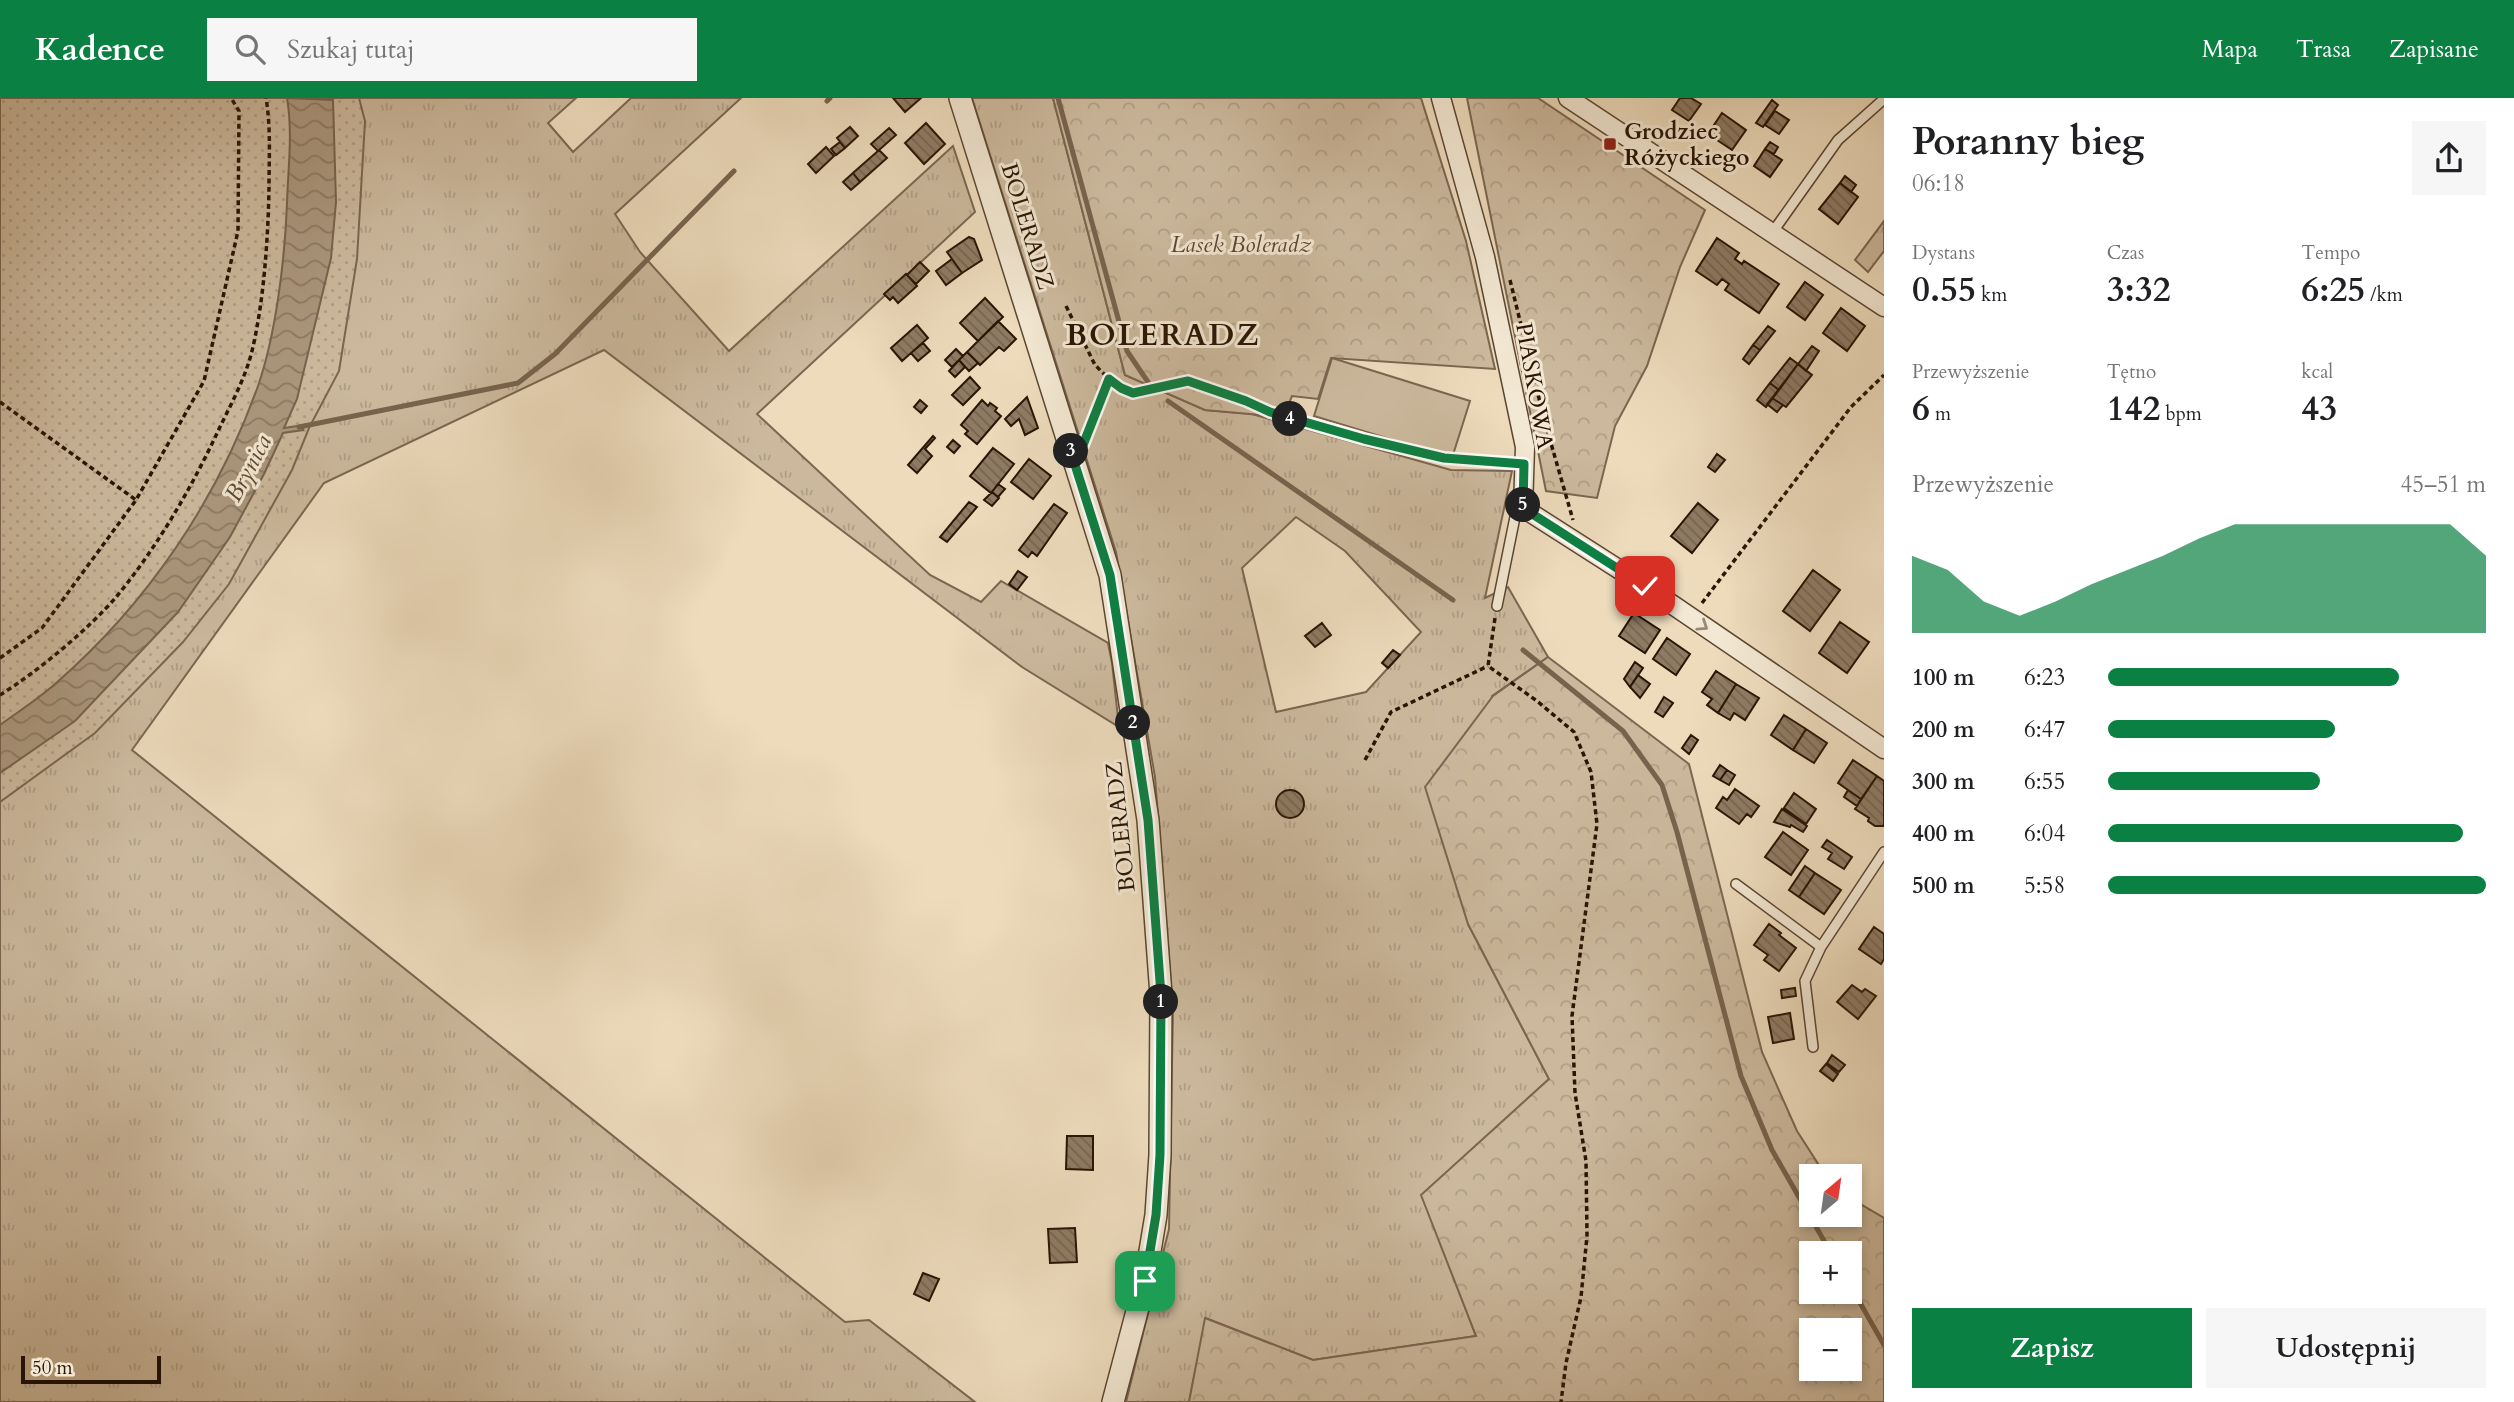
<!DOCTYPE html>
<html lang="pl">
<head>
<meta charset="utf-8">
<style>
  :root { --surface:#fff; --page:#f6f6f6; --text:#202124; --muted:#757577; --accent:#0b8043 }
  body { margin:0; font-family:Cardo,serif; background:var(--page); color:var(--text); height:100vh; display:flex; flex-direction:column; font-size:26px; white-space:nowrap }
  * { box-sizing:border-box; margin:0 }
  p { font-size:23px; color:var(--muted) }
  .icon { flex:none; width:38px; height:38px; fill:none; stroke:currentColor; stroke-width:2; stroke-linecap:round; stroke-linejoin:round }
  .map { position:relative; flex:1; overflow:hidden }
  .sheet { display:flex; flex-direction:column; background:var(--surface); width:630px }
  .sheet>* { flex:none }
  .needle { width:46px; rotate:29deg }
  .fabs { position:absolute; left:1799px; top:1066px; display:grid; gap:14px }
  .fabs a { display:grid; place-items:center; width:63px; height:63px; border-radius:0px; background:var(--surface); box-shadow:0 4px 10px #0003; font-size:35px }
  .scale { position:absolute; left:21px; bottom:18px; width:140px; box-sizing:border-box; padding-left:7px; border:4px solid #2a1404; border-top:0; font-size:19px; line-height:24px; white-space:nowrap; color:#2a1404; -webkit-text-stroke:5px #f3e8d3; paint-order:stroke }
  .pin { position:absolute; display:grid; place-items:center; width:60px; height:60px; color:#fff; margin:-30px; border-radius:14px; box-shadow:0 4px 10px #0006 }
  .km { position:absolute; width:35px; height:35px; margin:-18px; border-radius:50%; background:#222; color:#fff; font-size:19px; line-height:35px; text-align:center }
  .round { display:grid; place-items:center; flex:none; width:74px; height:74px; border-radius:0px; background:var(--page) }
  .head { display:flex; align-items:center; justify-content:space-between; height:119px; padding:0 28px }
  h1 { font-size:38px; font-weight:700; line-height:52px }
  .stats { display:grid; grid-template-columns:repeat(3,1fr); gap:10px; height:119px; padding:7px 28px }
  .stats div { display:grid; align-content:center }
  .stats b { font-size:35px; font-weight:700 }
  .stats small { font-size:19px; font-weight:400 }
  .stats p { font-size:19px }
  .chart { height:196px; padding:14px 28px }
  .chart p { display:flex; justify-content:space-between }
  .chart svg { width:100%; height:126px; margin-top:7px; fill:var(--accent); opacity:.7 }
  .button { display:flex; gap:14px; margin-top:auto; padding:14px 28px }
  .button a { flex:1; height:80px; border-radius:0px; background:var(--accent); color:#fff; font-size:28px; font-weight:700; line-height:80px; text-align:center }
  .button a+a { background:var(--page); color:var(--text) }
  ul { padding:0 28px; list-style:none; font-size:23px }
  li { display:grid; grid-template-columns:112px 84px 1fr; align-items:center; height:52px }
  li i { height:18px; border-radius:9px; background:var(--accent) }
  header { display:flex; align-items:center; gap:42px; box-sizing:border-box; height:98px; padding:0 35px; background:var(--accent); color:#fff }
  header strong { font-size:33px }
  nav { display:flex; gap:38px; margin-inline-start:auto; font-size:24px }
  .search { width:490px; height:63px; background:var(--page); display:flex; align-items:center; gap:18px; box-sizing:border-box; padding:0 24px; border-radius:0px; color:var(--muted); font-size:26px }
  main { display:flex; flex:1; min-height:0 }
  .map>svg:first-child { display:block }
  .grass { fill:url(#grass-tufts); stroke:#7b6650; stroke-width:2; fill-rule:evenodd }
  .forest { fill:url(#forest-crowns); stroke:#7b6650; stroke-width:2; fill-rule:evenodd }
  .park { fill:url(#park-dots); stroke:#7b6650; stroke-width:2 }
  .garden { fill:#ccb99d; stroke:#7b6650; stroke-width:2 }
  .water { fill:url(#water-waves); stroke:#77634d; stroke-width:2 }
  .lines { fill:none; stroke-linecap:round; stroke-linejoin:round }
  .stream { stroke:#77634d; stroke-width:5 }
  .building { fill:url(#building-back-hatch); stroke:#2a1404; stroke-width:2 }
  .service-casing { stroke:#5b4632; stroke-width:12 }
  .minor-casing { stroke:#5b4632; stroke-width:21 }
  .tertiary-casing { stroke:#5b4632; stroke-width:24 }
  .path { stroke:#2a1404; stroke-width:3.5; stroke-dasharray:5 3.5; stroke-linecap:butt }
  .service { stroke:#f3e8d3; stroke-width:9 }
  .minor { stroke:#f3e8d3; stroke-width:18 }
  .tertiary { stroke:#f3e8d3; stroke-width:21 }
  .oneway { stroke:#998976 }
  .route-casing { stroke:#fff; stroke-width:14 }
  .route { stroke:#0b8043; stroke-width:9 }
  .poi-dot { fill:#8f2418; stroke:#f3e8d3; stroke-width:2.5 }
  .labels { text-anchor:middle; stroke-width:6; stroke-linejoin:round; paint-order:stroke }
  .poi-label { font-size:23px; font-weight:bold; fill:#2a1404; stroke:#f3e8d3; text-anchor:start }
  .street-label { font-size:23px; fill:#2a1404; stroke:#f3e8d3 }
  .park-label { font-size:23px; font-style:italic; fill:#5b4632; stroke:#f3e8d3 }
  .water-label { font-size:24px; font-style:italic; fill:#5e4834; stroke:#f3e8d3 }
  .district-label { font-size:30px; font-weight:bold; letter-spacing:2px; fill:#2a1404; stroke:#f3e8d3 }
</style>
</head>
<body>
<header>
<strong>Kadence</strong>
<div class="search"><svg class="icon" aria-label="search" viewBox="0 0 24 24"><circle cx="10" cy="10" r="6"/><path d="M15 15l6 6"/></svg>Szukaj tutaj</div>
<nav><a>Mapa</a><a>Trasa</a><a>Zapisane</a></nav>
</header>
<main>
<div class="map">
<svg width="1884" height="1304" viewBox="0 0 1884 1304">
  <defs>
    <pattern id="grass-tufts" width="24" height="20" patternUnits="userSpaceOnUse" patternTransform="scale(1.75)"><rect width="24" height="20" fill="#ccb99d"/><path d="M3 7l-1-3M5 7V3M7 7l1-3M15 17l-1-3M17 17v-4M19 17l1-3" fill="none" stroke="#af9e86"/></pattern>
    <pattern id="forest-crowns" width="20" height="18" patternUnits="userSpaceOnUse" patternTransform="scale(1.75)"><rect width="20" height="18" fill="#ccb99d"/><path d="M2 6a3 3 0 1 1 6 0M12 15a3 3 0 1 1 6 0" fill="none" stroke="#af9e86"/></pattern>
    <pattern id="park-dots" width="8" height="8" patternUnits="userSpaceOnUse" patternTransform="scale(1.75)"><rect width="8" height="8" fill="#ccb99d"/><path d="M2 2h.1M6 6h.1" fill="none" stroke="#af9e86" stroke-width="1.8" stroke-linecap="round"/></pattern>
    <pattern id="water-waves" width="16" height="10" patternUnits="userSpaceOnUse" patternTransform="scale(1.75)"><rect width="16" height="10" fill="#ab977d"/><path d="M0 5q4-4 8 0t8 0" fill="none" stroke="#8b7a64"/></pattern>
    <pattern id="building-back-hatch" width="6" height="6" patternUnits="userSpaceOnUse" patternTransform="scale(1.75)"><rect width="6" height="6" fill="#8f7b64"/><path d="M-1 5l2 2M0 0l6 6M5-1l2 2" fill="none" stroke="#756450"/></pattern>
  </defs>
  <rect width="100%" height="100%" fill="#eddbbc"/>
  <filter id="stains"><feTurbulence type="fractalNoise" baseFrequency=".00286" numOctaves="4"/><feColorMatrix values="0 0 0 0 .2 0 0 0 0 .09 0 0 0 0 .02 0 0 0 .5 -.17"/></filter>
  <radialGradient id="worn" r=".72"><stop offset=".6" stop-color="#630" stop-opacity="0"/><stop offset="1" stop-color="#630" stop-opacity=".3"/></radialGradient>
  <path class="grass" d="M349,0h227l-28,25 25,29 58,-54h110l-126,116 25,38 89,99 224,-205 22,66 -218,202 173,161 51,27 20,-21 107,62 4,20 7,64 -97,-60 -418,-317 -280,133 -192,267 713,572 24,-2 106,82h-975v-607z
    M972,0h81l72,277 80,35 47,4 199,56 61,1 -27,127 23,-11 40,70 -56,39 -24,228 81,155 -127,116 54,141 -163,24 -107,-42 -17,84h-63l43,-173 4,-220 -18,-232 -39,-225zM1296,419l49,34 76,81 -55,60 -90,20 -34,-144z
    M1884,123v30l-16,21 -13,-12z"/>
  <path class="forest" d="M1053,0h368l45,143 29,128 -164,-11 -13,41 -26,-3 -9,21 -78,-7 -80,-35z
    M1467,0h71l167,112 -25,57 -33,99 -32,60 -18,72 -51,-7z
    M1548,559l141,107 73,288 35,79 29,45h-15v38h39v-16l34,20v184h-695l16,-84 108,42 163,-24 -55,-141 128,-116 -81,-155 -43,-137 68,-91zM1850,1155v39h-39v-39zM1850,1232v38h-39v-38z"/>
  <path class="park" d="M0,0h359l6,23 -8,138 -18,112 -30,57 -17,42 -63,114 -46,58 -88,91 -95,69z"/>
  <path class="garden" d="M1332,260l138,43 -18,57 -138,-42z"/>
  <path class="water" d="M287,0l46,2 3,102 -5,56 -34,141 -13,29 20,-3 -1,5 -20,3 -19,41 -34,63 -52,75 -103,109 -75,52v-48c18,-13 38,-26 55,-41 92,-80 162,-183 203,-298 18,-52 27,-128 29,-183 1,-35 6,-70 0,-105z"/>
  <g class="lines">
    <path class="stream" d="M1058,0l69,253 21,31
      M827,3l3,-3
      M1168,303l285,199
      M299,329l219,-44 37,-29 179,-183
      M1523,552l100,81 39,54 15,47 64,244 31,74 59,103
      M1850,1187l34,60"/>
  </g>
  <path class="building" d="M893,0h28l-16,14z
    M1680,0h11l10,6 -12,17 -17,-11z
    M1772,2l6,5 -15,22 -7,-4z
    M1775,13l14,9 -10,14 -14,-9z
    M1722,15l24,17 -14,20 -24,-16z
    M926,25l19,21 -21,20 -19,-21z
    M850,29l8,9 -13,12 -8,-10z
    M889,30l7,7 -18,16 -7,-7z
    M840,44l5,6 -9,7 -5,-6z
    M1770,44l8,5 -4,7 -9,-5z
    M826,49l8,9 -18,17 -8,-9z
    M1765,51l17,11 -12,17 -16,-11z
    M879,52l8,8 -27,24 -7,-9z
    M853,75l7,9 -9,8 -8,-8z
    M1845,78l11,9 -5,7 -11,-9z
    M1840,85l18,14 -20,27 -19,-15z
    M969,139l5,2 8,21 -20,13 -15,-21z
    M1717,140l22,15 -4,6 7,5 2,-3 35,23 -20,29 -34,-23 4,-6 -7,-5 -5,6 -21,-14z
    M952,161l10,14 -16,12 -10,-14z
    M920,164l9,9 -13,13 -9,-9z
    M906,176l11,12 -19,17 -5,-6 -3,3 -6,-6z
    M1805,184l18,13 -18,25 -18,-13z
    M985,200l18,19 -25,24 -18,-18z
    M1841,210l24,18 -18,25 -24,-18z
    M998,223l18,18 -12,12 -5,-4 -19,18 -13,-13z
    M917,227l11,13 -26,23 -11,-13z
    M1768,228l7,5 -15,19 -7,-5z
    M923,245l7,8 -12,10 -7,-8z
    M1753,247l7,5 -11,14 -6,-5z
    M1812,248l7,5 -13,20 -8,-7z
    M956,251l7,7 -11,11 -7,-7z
    M967,254l11,11 -9,8 -10,-11z
    M1790,260l8,6 -19,26 -9,-7z
    M959,262l6,7 -10,10 -6,-6z
    M1798,266l14,11 -26,32 -14,-9z
    M970,279l10,11 -17,17 -11,-10z
    M1770,285l9,7 -13,17 -9,-7z
    M1027,299l11,31 -13,7 -6,-16 -8,7 -6,-7z
    M1772,300l11,7 -6,7 -10,-8z
    M920,302l7,6 -6,7 -7,-6z
    M982,302l6,6 2,-3 7,5 -2,3 6,5 -24,28 -12,-10 3,-3 -7,-6z
    M933,338l2,2 -10,11 7,7 -15,17 -9,-8z
    M953,342l7,6 -6,7 -7,-6z
    M993,350l21,16 -23,29 -21,-17z
    M1717,356l8,6 -10,12 -7,-5z
    M1029,361l22,17 -18,23 -22,-17z
    M998,386l7,5 -7,8 -6,-5z
    M992,394l7,6 -7,8 -8,-6z
    M969,404l8,5 -30,35 -7,-5z
    M1698,405l20,17 -26,33 -21,-17z
    M1054,406l13,9 -30,43 -5,-4 -4,5 -9,-7z
    M1813,472l27,20 -30,41 -27,-20z
    M1018,473l9,6 -10,13 -8,-6z
    M1634,515l26,17 -15,23 -26,-17z
    M1840,524l29,20 -22,31 -28,-20z
    M1322,525l9,12 -16,12 -10,-11z
    M1667,540l23,16 -14,21 -23,-16z
    M1393,552l7,5 -12,13 -6,-5z
    M1635,564l8,6 -13,19 -6,-8z
    M1716,573l20,13 -18,29 -11,-8 5,-6 -10,-7z
    M1638,577l12,9 -10,14 -10,-11z
    M1736,586l23,14 -14,22 -11,-7 -4,7 -12,-7z
    M1664,599l9,6 -10,14 -8,-5z
    M1784,617l22,14 -13,21 -22,-15z
    M1806,631l21,14 -13,20 -21,-13z
    M1691,637l7,5 -9,14 -7,-6z
    M1853,662l24,16 -16,23 -23,-16z
    M1720,667l7,5 -7,10 -7,-4z
    M1727,672l8,5 -6,10 -9,-5z
    M1877,678l7,5v45h-9l-7,-5 1,-3 -14,-9z
    M1735,691l24,17 -8,11 -4,-3 -8,10 -23,-16 7,-11 4,3z
    M1848,692l13,9 -4,7 -13,-9z
    M1276 706a14 14 0 1 1 28 0a14 14 0 1 1-28 0Z
    M1794,695l22,16 -10,15 -22,-16z
    M1782,711l25,17 -4,6 -12,-7 -1,2 -16,-5z
    M1783,734l25,18 -17,25 -26,-18z
    M1827,742l25,17 -8,12 -16,-10 4,-6 -10,-6z
    M1805,768l10,7 -16,24 -10,-7z
    M1815,775l26,17 -17,24 -25,-17z
    M1769,826l12,9 -2,2 17,13 -17,23 -15,-11 4,-5 -14,-10z
    M1874,829l10,7v25l-3,5 -22,-15z
    M1852,887l10,7 3,-3 11,7 -18,23 -21,-17z
    M1795,890l1,8 -14,2 -1,-8z
    M1790,915l4,26 -21,4 -5,-26z
    M1832,957l13,10 -6,7 -12,-9z
    M1826,966l12,10 -5,7 -13,-10z
    M1067,1038h26v34l-27,-1z
    M1075,1130l2,34 -27,1 -2,-34z
    M923,1175l16,6 -10,22 -15,-7z"/>
  <g class="lines">
    <g class="service-casing">
      <path id="service" d="M1772,135l66,-93 46,-41
        M1497,508l18,-89 8,-9
        M1736,786l85,63
        M1813,949l-8,-66 16,-34 63,-95"/>
    </g>
    <g class="minor-casing">
      <path id="minor" d="M1441,0l44,159 40,190 -2,61 122,78 239,163
        M1568,0l316,209"/>
    </g>
    <g class="tertiary-casing">
      <path id="tertiary" d="M960,0l150,477 38,245 13,175 -1,160 -4,60 -11,66 -32,121"/>
    </g>
    <path class="path" d="M1510,182l34,139 29,101
      M1066,208l29,59 14,14
      M0,304l136,98
      M1087,338l22,-57 24,14 55,-12 58,20 24,11 46,15 128,31 64,5
      M1702,505l149,-196 33,-32
      M1495,520l-7,48 49,35 37,31 17,40 6,52 -25,192 3,77 11,68 1,75 -6,61 -15,66 -5,39
      M0,560l42,-30 94,-128 68,-119 34,-150 1,-120 -8,-13
      M0,597c37,-23 89,-66 117,-99 41,-50 75,-109 102,-167 12,-25 26,-50 33,-78 12,-50 16,-112 17,-163 0,-30 2,-60 -3,-90
      M1365,662l26,-48 97,-46"/>
    <use href="#service" class="service"/>
    <use href="#minor" class="minor"/>
    <use href="#tertiary" class="tertiary"/>
  </g>
  <defs><path id="oneway-chevron" d="M-2-3.5L2.5 0L-2 3.5" fill="none" stroke-width="1.6" stroke-linecap="round" stroke-linejoin="round" transform="scale(1.75)"/></defs>
  <use class="oneway" href="#oneway-chevron" transform="translate(1703 528) rotate(34)"/>
  <g class="lines">
    <g class="route-casing">
      <path id="route" d="M1145,1183l11,-66 4,-60 1,-160 -13,-175 -38,-245 -40,-126 13,-4 26,-66 12,9 12,5 55,-12 58,20 24,11 94,27 80,19 80,6 -1,44 122,78"/>
    </g>
    <use href="#route" class="route"/>
  </g>
  <rect class="poi-dot" x="1603" y="39" width="14" height="14" rx="3.5"/>
  <g class="labels">
    <g class="poi-label">
      <text x="1624" y="41">Grodziec<tspan x="1624" dy="26">Różyckiego</tspan></text>
    </g>
    <g class="street-label">
      <text transform="translate(1028 128) rotate(73)" y="8">BOLERADZ</text>
      <text transform="translate(1535 288) rotate(80)" y="8">PIASKOWA</text>
      <text transform="translate(1120 729) rotate(-96)" y="8">BOLERADZ</text>
    </g>
    <g class="park-label">
      <text x="1241" y="154">Lasek Boleradz</text>
    </g>
    <g class="water-label">
      <text transform="translate(248 370) rotate(-62)" y="8">Brynica</text>
    </g>
    <g class="district-label">
      <text x="1163" y="247">BOLERADZ</text>
    </g>
  </g>
  <rect width="100%" height="100%" filter="url(#stains)"/>
  <rect width="100%" height="100%" fill="url(#worn)"/>
</svg>
<div class="fabs">
<a><svg class="needle" viewBox="-14 -14 28 28"><path d="M0-13l5 13h-10z" fill="#e53935"/><path d="M0 13l5-13h-10z" fill="#757577"/></svg></a>
<a>+</a>
<a>−</a>
</div>
<div class="scale">50 m</div>
<div class="pin" style="left:1145px;top:1183px;background:#1e9e55"><svg class="icon" aria-label="arrive" viewBox="0 0 24 24"><path d="M6 21V4h12l-3 4 3 4H6"/></svg></div>
<div class="pin" style="left:1645px;top:488px;background:#d93025"><svg class="icon" aria-label="check" viewBox="0 0 24 24"><path d="M5 12l5 5 9-10"/></svg></div>
<b class="km" style="left:1161px;top:904px">1</b>
<b class="km" style="left:1133px;top:625px">2</b>
<b class="km" style="left:1071px;top:353px">3</b>
<b class="km" style="left:1290px;top:321px">4</b>
<b class="km" style="left:1523px;top:407px">5</b>
</div>
<section class="sheet">
<div class="head"><div><h1>Poranny bieg</h1><p>06:18</p></div><a class="round"><svg class="icon" aria-label="share" viewBox="0 0 24 24"><path d="M12 15V3M7 8l5-5 5 5M5 13v7h14v-7"/></svg></a></div>
<div class="stats">
<div><p>Dystans</p><b>0.55<small> km</small></b></div>
<div><p>Czas</p><b>3:32</b></div>
<div><p>Tempo</p><b>6:25<small> /km</small></b></div>
</div>
<div class="stats">
<div><p>Przewyższenie</p><b>6<small> m</small></b></div>
<div><p>Tętno</p><b>142<small> bpm</small></b></div>
<div><p>kcal</p><b>43</b></div>
</div>
<div class="chart"><p><span>Przewyższenie</span>45–51 m</p>
<svg viewBox="0 0 160 44" preserveAspectRatio="none"><path d="M0 44V17L10 22L20 33L30 38L40 33L50 27L60 22L70 17L80 11L90 6L100 6L110 6L120 6L130 6L140 6L150 6L160 17V44z"/></svg>
</div>
<ul>
<li><b>100 m</b>6:23<i style="width:77%"></i></li>
<li><b>200 m</b>6:47<i style="width:60%"></i></li>
<li><b>300 m</b>6:55<i style="width:56%"></i></li>
<li><b>400 m</b>6:04<i style="width:94%"></i></li>
<li><b>500 m</b>5:58<i style="width:100%"></i></li>
</ul>
<div class="button"><a>Zapisz</a><a>Udostępnij</a></div>
</section>
</main>
</body>
</html>
